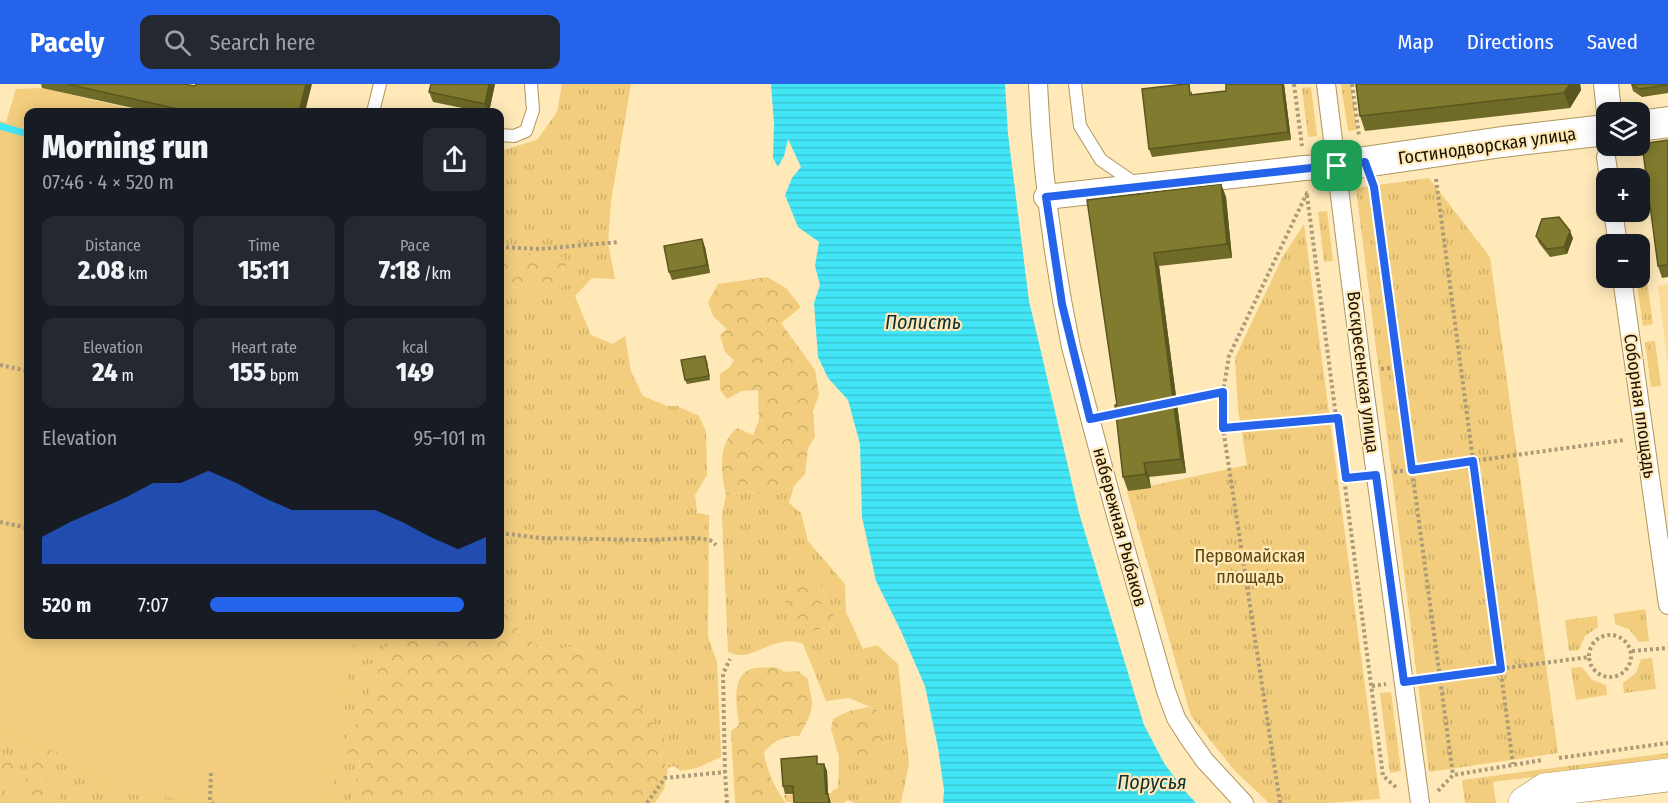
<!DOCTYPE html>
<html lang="en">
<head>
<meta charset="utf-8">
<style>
  :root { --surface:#171b24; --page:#242831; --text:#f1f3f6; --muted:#9ea1a6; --accent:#2563eb }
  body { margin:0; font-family:"Fira Sans Condensed",sans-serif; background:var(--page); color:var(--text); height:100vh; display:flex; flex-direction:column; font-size:22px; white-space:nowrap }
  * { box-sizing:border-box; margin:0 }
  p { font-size:20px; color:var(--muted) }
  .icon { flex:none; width:33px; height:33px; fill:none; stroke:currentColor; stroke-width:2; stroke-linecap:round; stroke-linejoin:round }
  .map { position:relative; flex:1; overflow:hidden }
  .panel { position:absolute; left:24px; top:24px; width:480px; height:531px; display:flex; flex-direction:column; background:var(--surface); border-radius:12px; box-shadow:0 3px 15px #0003 }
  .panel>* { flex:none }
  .fabs { position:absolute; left:1596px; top:18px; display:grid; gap:12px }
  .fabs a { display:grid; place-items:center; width:54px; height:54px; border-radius:12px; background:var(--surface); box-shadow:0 3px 15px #0003; font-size:30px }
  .pin { position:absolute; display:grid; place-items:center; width:51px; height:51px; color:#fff; margin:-26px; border-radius:12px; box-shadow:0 3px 9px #0006 }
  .round { display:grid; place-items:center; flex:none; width:63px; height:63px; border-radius:12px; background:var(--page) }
  .headline { display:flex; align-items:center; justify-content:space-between; height:102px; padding:0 18px }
  h1 { font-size:33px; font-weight:800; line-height:45px }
  .metrics { display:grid; grid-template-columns:repeat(3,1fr); gap:9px; height:102px; padding:6px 18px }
  .metrics div { display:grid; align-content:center; border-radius:12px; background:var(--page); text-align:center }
  .metrics b { font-size:26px; font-weight:800 }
  .metrics small { font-size:16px; font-weight:400 }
  .metrics p { font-size:16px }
  .chart { height:168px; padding:12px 18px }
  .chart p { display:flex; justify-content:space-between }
  .chart svg { width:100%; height:108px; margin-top:6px; fill:var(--accent); opacity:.7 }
  ul { padding:0 18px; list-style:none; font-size:20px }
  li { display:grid; grid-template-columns:96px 72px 1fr; align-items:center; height:45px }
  li i { height:15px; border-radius:8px; background:var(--accent) }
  header { display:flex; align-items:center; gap:36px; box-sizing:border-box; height:84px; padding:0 30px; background:var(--accent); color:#fff }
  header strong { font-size:28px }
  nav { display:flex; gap:33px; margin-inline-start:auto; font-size:21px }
  .search { width:420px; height:54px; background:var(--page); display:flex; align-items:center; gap:15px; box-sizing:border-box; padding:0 21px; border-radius:12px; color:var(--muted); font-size:22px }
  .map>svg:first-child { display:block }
  .built { fill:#f9da97 }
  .grass { fill:url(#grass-tufts); fill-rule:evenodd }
  .forest { fill:url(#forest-crowns) }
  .pitch { fill:#f1cd7d }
  .water { fill:url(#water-rules) }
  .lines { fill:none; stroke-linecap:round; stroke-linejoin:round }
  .stream { stroke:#42e5f6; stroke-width:7 }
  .service-casing { stroke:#b0965c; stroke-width:14 }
  .pedestrian-casing { stroke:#b0965c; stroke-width:20 }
  .minor-casing { stroke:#b0965c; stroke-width:26 }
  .tertiary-casing { stroke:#b0965c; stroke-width:32 }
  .secondary-casing { stroke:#b0965c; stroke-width:34 }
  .path { stroke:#ac9b76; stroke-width:4; stroke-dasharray:3 3; stroke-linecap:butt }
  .service { stroke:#fff; stroke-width:12 }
  .pedestrian { stroke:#fff; stroke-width:18 }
  .minor { stroke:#fff; stroke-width:24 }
  .tertiary { stroke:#fff; stroke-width:30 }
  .secondary { stroke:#fff; stroke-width:33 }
  .wall { fill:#6e6a28 }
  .shaded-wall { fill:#5a5620 }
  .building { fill:#807b2e; stroke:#5a5620; stroke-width:1.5 }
  .route-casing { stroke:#fff; stroke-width:12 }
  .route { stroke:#2563eb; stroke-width:8 }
  .labels { text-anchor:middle; stroke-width:4.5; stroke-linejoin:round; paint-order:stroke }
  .street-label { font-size:18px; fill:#1c1200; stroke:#ffe9b9 }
  .park-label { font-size:18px; fill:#5c460b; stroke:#ffe9b9 }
  .water-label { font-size:20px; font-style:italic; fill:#0e3034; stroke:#ffe9b9 }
</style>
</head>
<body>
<header>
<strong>Pacely</strong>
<div class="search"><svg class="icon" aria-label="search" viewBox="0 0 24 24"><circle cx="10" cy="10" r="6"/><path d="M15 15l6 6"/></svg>Search here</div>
<nav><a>Map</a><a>Directions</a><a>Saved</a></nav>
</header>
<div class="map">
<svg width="1668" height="719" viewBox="0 0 1668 719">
  <defs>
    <pattern id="grass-tufts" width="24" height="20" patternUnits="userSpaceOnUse" patternTransform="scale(1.5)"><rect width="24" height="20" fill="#f1cd7d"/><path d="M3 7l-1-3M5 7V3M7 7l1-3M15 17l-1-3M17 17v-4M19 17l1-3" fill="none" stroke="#ceaf6a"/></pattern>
    <pattern id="forest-crowns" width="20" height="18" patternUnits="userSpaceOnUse" patternTransform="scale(1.5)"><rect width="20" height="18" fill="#f1cd7d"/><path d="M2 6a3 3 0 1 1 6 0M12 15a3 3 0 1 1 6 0" fill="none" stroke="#ceaf6a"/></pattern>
    <pattern id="water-rules" width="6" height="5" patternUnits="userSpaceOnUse" patternTransform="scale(1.5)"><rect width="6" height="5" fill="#42e5f6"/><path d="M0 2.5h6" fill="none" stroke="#39c3d1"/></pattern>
  </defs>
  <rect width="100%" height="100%" fill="#ffe9b9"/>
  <path class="built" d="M1668,200v82l-10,-80z"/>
  <path class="grass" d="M562,0h69l-20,117 -3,42 7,36 -23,-1 -17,18 16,39 22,9 12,-8 6,36 12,24 24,10h10l22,10 7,15 1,44 -12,20 2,18 12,2 -1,122 9,25 4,95 -24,11 -16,3 -7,-5 -6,2 -9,-12 10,-11 -42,-53 -33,-33 -24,-12 -24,4 -30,-20 10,-17 -26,-16v-304l11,-7 41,5 10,-35 -55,-3 -7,-11v-92l37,-11 20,-28z
    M1341,0h10l6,46 -9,1z
    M1311,3l6,49 -9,1 -6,-49z
    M1429,94l61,79 68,496 -129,19 -73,-584z
    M1327,127l6,50 -9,1 -6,-50z
    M1304,140l76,575 -50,4h-61l-34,-32 -44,-55 -64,-225 120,-26 -9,-56 -3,-51 47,-100z
    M1641,154l12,86 -10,2 -7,-48h4v-34h-8l-1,-5z
    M1655,257l6,45 -10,1 -6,-45z
    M794,402l-5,17 12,10 7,28 37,43 1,28 17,37 14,-4 21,19 11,100 -8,39h-46l-7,-3 -5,3h-10l-1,-2 -45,1 -4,-7 49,-2 1,-3 5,-2 1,-31 14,5 27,-51 -31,-13 -23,3 -23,-57c-30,-12 -51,21 -75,8l-6,-137 4,-20 21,-4 25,6zM821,502l5,10 -5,9 14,20 -21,6z
    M0,452l28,6 1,93h360c-11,37 -21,74 -44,106l15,18 -7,37 -3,7h-288l-22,-27 21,-19 -35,21 -3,17 -9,2 -9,-6 3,-6 7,1 -8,-30 -7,-2z
    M1645,525l4,32 -10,1 -10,-13 -14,-5 -1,-10z
    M1597,532l1,11 -13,9 -6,14 -10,1 -4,-31z
    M1652,574l4,31 -32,4 -1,-10 13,-10 5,-14z
    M1582,583l10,13 14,5 1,10 -31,5 -5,-32z
    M1391,608l10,79 -11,2 -10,-80z
    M1668,669v7l-175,22 3,21h-31l-3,-23z"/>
  <path class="forest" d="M500,159l7,11 56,3 4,12 -1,16 -14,7 -41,-5 -11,7z
    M767,193l19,11 15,19 -20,16 34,47 4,25 -6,16 2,26 -7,11 -3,26 -11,12 -22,11 -25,-6 -21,4c-5,-22 -9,-51 11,-67l16,7 6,-15 -1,-30 -16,1 -15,8 -7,-9v-16l10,-7 4,-7 -9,-8 -5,-17 7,-6 -14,-13 -5,-14 10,-18z
    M813,495l8,7 5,10 -5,9 13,11 1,9 -21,6 -19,-2 -8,-13 -3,-21 8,-15z
    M500,514l27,16 -11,17 30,20 24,-4 24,12 33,33 24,27 18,26 -10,11 9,12 -4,21 -9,14h-305l3,-7 7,-36 -12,-6 -3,-13c23,-32 33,-69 44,-106l111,-1z
    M775,583l10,5 13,-1 10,8c0,9 4,16 4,24 0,12 -8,24 -13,33 -16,0 -24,4 -35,16 2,17 11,37 22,51h-51l-4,-72 8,-6c-2,-16 -9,-49 12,-56 7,-2 16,-1 24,-2z
    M869,623l11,4 4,33 -12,15 -19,3 -14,-5 -8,-28 2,-10 16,-8z
    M41,657l18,6 3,10 -22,19 14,8 8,19h-62v-49l7,2 9,10 -1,20 -7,-1 -3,6 9,6 9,-2 5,-37z"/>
  <path class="pitch" d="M42,4l103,24h-117v522l327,1 -25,166h-128l-82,-8 -64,-41 -56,-20v-611l6,1 10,-33z"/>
  <path class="water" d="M771,0h234l3,50 21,167 50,212 65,212 20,38 20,27 12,13h-253l1,-13 -6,-42 -13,-62 -25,-57 -24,-48 -14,-64 -2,-73 -12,-44 -20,-22 -10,-21 -4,-54 6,-18 -5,-19 4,-24 -21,-15 -13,-32 7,-17 9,-11 -13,-28 -4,17 -6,11 -5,-9 1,-34z"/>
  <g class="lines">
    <path class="stream" d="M0,42l28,8"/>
    <g class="service-casing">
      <path id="service" d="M1075,0l5,42 21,34 35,24
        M373,28l7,-28
        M500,51l14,1 12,-5 7,-21 -2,-26"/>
    </g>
    <g class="pedestrian-casing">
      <path id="pedestrian" d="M1038,0c4,89 15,176 33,263l43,161 52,183 10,27 12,19 17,24 39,42
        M1326,0l36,288 58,431
        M1606,73l3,21
        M1613,128l5,32
        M1622,194l46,327"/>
    </g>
    <g class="minor-casing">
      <path id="minor" d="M1606,0l3,28
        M1046,113l258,-29 33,-2"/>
    </g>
    <g class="tertiary-casing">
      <path id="tertiary" d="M1640,42l28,-4
        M1337,82l165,-24 104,-12"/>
    </g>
    <g class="secondary-casing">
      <path id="secondary" d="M1525,719l20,-13 123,-15"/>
    </g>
    <path class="path" d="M1294,0l8,62
      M1352,0l7,52
      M1436,95l77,585
      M1374,103l79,588
      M1307,111l76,581 14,12
      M500,163l39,2 80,-7
      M0,281l28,6
      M1381,285l17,-2
      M1173,318l50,-10
      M1223,344l115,-10
      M1394,388l230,-32
      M0,438l28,6
      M500,449l40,5 107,2 47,-2 16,2 6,5
      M1589 572a21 21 0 1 1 42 0a21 21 0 1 1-42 0Z
      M1632,567l36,-3
      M1423,595l166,-22
      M1372,602l14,-2
      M1559,674l109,-15
      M211,689l-1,27 3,3
      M1438,707l15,-16 89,-15
      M647,719l18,-25 60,-6
      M727,719l-2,-31 -2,-98 7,-15
      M1280,719l-57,-375v-36l6,-36 78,-163h3"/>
    <use href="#service" class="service"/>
    <use href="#pedestrian" class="pedestrian"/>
    <use href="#minor" class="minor"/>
    <use href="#tertiary" class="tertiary"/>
    <use href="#secondary" class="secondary"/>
  </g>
  <path class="wall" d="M41,0h143l121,28h-154l-109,-24z
    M431,0h64l-6,28h-7l-49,-10 -4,-10z
    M1284,0l7,56 -139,17 -3,-8 43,-58v4z
    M1356,0h224l1,6 -11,18 -205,23 -5,-15z
    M1631,0h37v9l-26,4 -9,-6z
    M1668,56v137l-6,1 -4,-12z
    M1221,100l5,13 6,61 -73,8 27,207 -37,4 2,11 -23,3 -5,-14 -6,-72 -30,-205z
    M1536,152l37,2 -6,16 -17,3 -11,-14z
    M705,163l5,26 -38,7 -3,-8z
    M707,276l3,20 -23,4 -2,-4z
    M820,680h4l3,7 1,23 3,9h-37l-1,-9h-8l-2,-8z"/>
  <path class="shaded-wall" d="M306,0h6l-7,28h-6z
    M489,0h6l-6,28h-1l-3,-8z
    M1282,0h2l7,56 -3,-8z
    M1570,0h10l1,6 -11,18 -6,-15z
    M1221,100l5,13 6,61 -5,-14z
    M1570,147l3,7 -6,16 -3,-7z
    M702,155l3,8 5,26 -3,-8z
    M1154,169l5,13 27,207 -5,-14z
    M1144,379l5,14 2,11 -5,-14z
    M824,680l3,7 1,23 3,9h-2l-3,-9z"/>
  <path class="building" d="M67,0h117l11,2 1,-2h110l-7,28h-108z
    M431,0h58l-4,20 -56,-12z
    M1185,0h4l1,11 36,-4v-7h56l6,48 -139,17 -7,-60z
    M1356,0h214l-6,9 -204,23z
    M1632,0h36v1l-29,4z
    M1668,56v125l-10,1 -16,-122z
    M1221,100l6,60 -73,9 27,206 -37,4 2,11 -23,3 -8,-72h2l-30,-205z
    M1559,133l11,14 -6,16 -17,2 -11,-13 6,-17z
    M702,155l5,26 -38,7 -5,-26z
    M705,272l4,20 -24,4 -4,-20z
    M817,672v8h7l2,30h2l1,9h-35l-1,-17h-10l-2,-27z"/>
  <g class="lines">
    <g class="route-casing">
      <path id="route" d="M1365,78l9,25 38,283 61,-9 28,208 -97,13 -28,-207 -30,3 -8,-60 -115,10v-36l-133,27 -28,-115 -16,-107z"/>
    </g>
    <use href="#route" class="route"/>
  </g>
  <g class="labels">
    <g class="street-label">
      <text transform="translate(1487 62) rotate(-8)" y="6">Гостинодворская улица</text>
      <text transform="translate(1363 288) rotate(83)" y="6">Воскресенская улица</text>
      <text transform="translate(1640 322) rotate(82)" y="6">Соборная площадь</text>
      <text transform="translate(1120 443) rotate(75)" y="6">набережная Рыбаков</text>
    </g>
    <g class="park-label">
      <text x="1250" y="478">Первомайская<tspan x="1250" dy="21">площадь</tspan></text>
    </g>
    <g class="water-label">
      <text x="923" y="245">Полисть</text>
      <text x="1152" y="705">Порусья</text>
    </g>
  </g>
</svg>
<div class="fabs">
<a><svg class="icon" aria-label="layers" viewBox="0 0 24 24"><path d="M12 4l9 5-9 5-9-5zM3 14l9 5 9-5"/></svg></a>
<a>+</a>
<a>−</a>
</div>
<div class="pin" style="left:1337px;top:82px;background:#1e9e55"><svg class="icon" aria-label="arrive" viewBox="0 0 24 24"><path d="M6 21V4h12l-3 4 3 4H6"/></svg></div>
<section class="panel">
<div class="headline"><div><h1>Morning run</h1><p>07:46 · 4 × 520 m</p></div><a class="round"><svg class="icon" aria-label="share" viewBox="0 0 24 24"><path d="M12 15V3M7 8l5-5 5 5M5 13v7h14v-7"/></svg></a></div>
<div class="metrics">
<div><p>Distance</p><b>2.08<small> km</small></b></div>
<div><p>Time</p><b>15:11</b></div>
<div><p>Pace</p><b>7:18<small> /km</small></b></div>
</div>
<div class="metrics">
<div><p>Elevation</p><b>24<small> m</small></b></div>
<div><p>Heart rate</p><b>155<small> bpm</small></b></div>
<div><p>kcal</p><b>149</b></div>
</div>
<div class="chart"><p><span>Elevation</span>95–101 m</p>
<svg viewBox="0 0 160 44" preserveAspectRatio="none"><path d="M0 44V33L10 27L20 22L30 17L40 11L50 11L60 6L70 11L80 17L90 22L100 22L110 22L120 22L130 27L140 33L150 38L160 33V44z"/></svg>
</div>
<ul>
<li><b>520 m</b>7:07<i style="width:92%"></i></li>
</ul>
</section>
</div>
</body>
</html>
